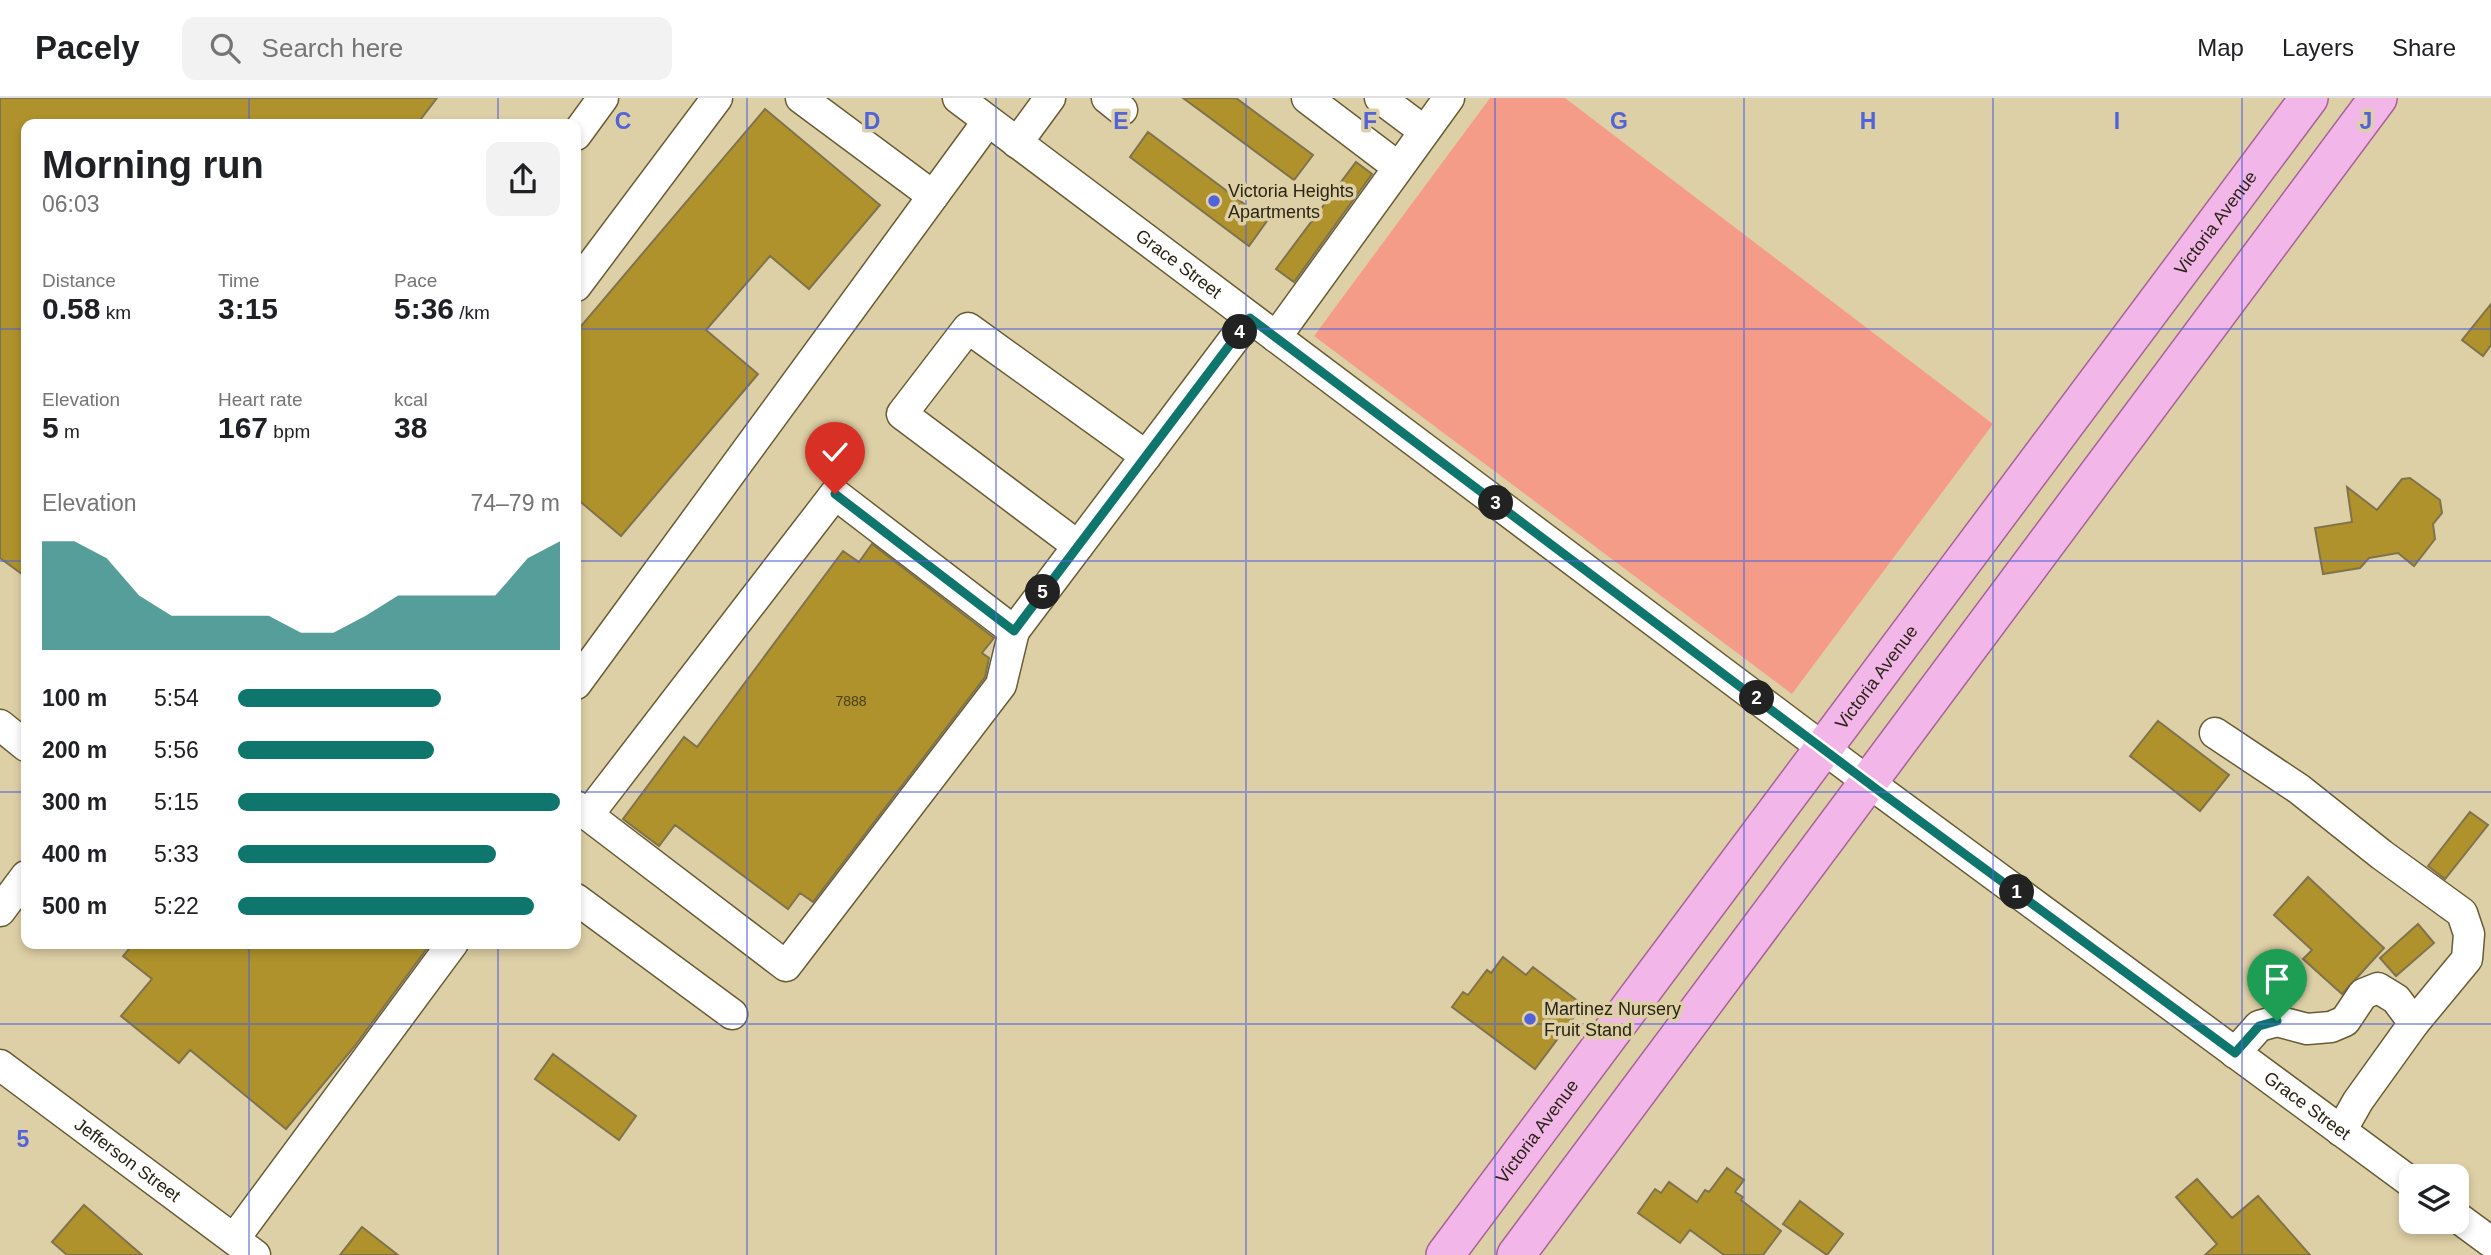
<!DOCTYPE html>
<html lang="en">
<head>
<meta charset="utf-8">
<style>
  :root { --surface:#fff; --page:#f2f2f2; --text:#202124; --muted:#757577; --line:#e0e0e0; --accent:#0f766e }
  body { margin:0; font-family:Helvetica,sans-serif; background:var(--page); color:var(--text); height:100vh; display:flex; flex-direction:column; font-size:26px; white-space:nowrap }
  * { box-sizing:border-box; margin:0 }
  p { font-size:23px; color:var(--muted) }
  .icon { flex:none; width:38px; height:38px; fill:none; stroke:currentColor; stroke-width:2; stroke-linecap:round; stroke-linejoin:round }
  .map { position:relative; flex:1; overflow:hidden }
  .panel { position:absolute; left:21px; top:21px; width:560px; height:830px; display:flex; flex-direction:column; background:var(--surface); border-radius:14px; box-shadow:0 4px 10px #0003 }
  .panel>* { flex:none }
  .controls { position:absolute; left:2399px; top:1066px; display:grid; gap:14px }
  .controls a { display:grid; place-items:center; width:70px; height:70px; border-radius:14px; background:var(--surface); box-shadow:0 4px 10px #0003; font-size:35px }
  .pin { position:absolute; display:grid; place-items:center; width:60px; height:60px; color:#fff; margin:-72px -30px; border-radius:50% 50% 50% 0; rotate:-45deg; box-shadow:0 0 7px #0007 }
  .pin .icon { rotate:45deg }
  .km { position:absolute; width:35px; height:35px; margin:-18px; border-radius:50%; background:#222; color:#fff; font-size:19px; line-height:35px; text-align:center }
  .round { display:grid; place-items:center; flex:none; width:74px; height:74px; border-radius:14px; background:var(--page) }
  .overview { display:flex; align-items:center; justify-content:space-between; height:119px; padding:0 21px }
  h1 { font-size:38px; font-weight:600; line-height:52px }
  .metrics { display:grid; grid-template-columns:repeat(3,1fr); gap:10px; height:119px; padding:7px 21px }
  .metrics div { display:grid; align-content:center }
  .metrics b { font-size:30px; font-weight:600 }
  .metrics small { font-size:19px; font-weight:400 }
  .metrics p { font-size:19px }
  .chart { height:196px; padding:14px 21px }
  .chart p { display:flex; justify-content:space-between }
  .chart svg { width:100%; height:126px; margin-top:7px; fill:var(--accent); opacity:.7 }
  ul { padding:0 21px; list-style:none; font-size:23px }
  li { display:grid; grid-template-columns:112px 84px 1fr; align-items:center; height:52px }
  li i { height:18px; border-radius:9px; background:var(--accent) }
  header { display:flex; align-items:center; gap:42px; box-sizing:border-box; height:98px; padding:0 35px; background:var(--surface); border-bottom:2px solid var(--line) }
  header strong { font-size:33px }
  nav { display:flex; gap:38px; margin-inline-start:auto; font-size:24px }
  .search { width:490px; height:63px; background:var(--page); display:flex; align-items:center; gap:18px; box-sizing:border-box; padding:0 24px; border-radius:14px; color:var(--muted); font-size:26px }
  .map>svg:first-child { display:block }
  .green { fill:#f59c88 }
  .building { fill:#af922b; stroke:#80734c; stroke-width:2 }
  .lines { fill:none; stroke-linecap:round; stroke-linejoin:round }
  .minor-casing { stroke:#685c35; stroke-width:33 }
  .major-casing { stroke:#a66395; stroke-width:40 }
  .minor { stroke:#fff; stroke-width:30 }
  .major { stroke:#f2b6e9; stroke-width:37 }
  .route-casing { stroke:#fff; stroke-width:14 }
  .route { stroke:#0f766e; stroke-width:9 }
  .grid { fill:none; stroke:#5263d9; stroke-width:2; stroke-opacity:0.55 }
  .poi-dot { fill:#5263d9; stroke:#ded0a6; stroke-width:2.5 }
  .labels { text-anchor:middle; stroke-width:7; stroke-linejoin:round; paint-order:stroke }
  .number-label { font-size:14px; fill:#4a4019 }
  .poi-label { font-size:18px; fill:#292413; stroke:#ded0a6; text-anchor:start }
  .street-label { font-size:18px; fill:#292413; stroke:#ded0a6 }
  .grid-label { font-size:23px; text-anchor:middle; font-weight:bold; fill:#5263d9; stroke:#ded0a6; stroke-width:7; stroke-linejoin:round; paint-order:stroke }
</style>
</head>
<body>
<header>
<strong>Pacely</strong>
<div class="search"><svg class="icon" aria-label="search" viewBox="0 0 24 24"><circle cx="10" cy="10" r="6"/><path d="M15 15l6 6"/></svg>Search here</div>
<nav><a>Map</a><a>Layers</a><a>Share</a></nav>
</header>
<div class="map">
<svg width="2491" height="1157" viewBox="0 0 2491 1157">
  <rect width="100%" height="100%" fill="#ded0a6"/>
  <path class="green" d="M1490,0h75l428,326 -201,270 -478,-358z"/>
  <path class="building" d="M0,0h437l-20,26h-391v453l-26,-19z
    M1183,0h53l77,57 -19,25z
    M765,11l115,96 -71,84 -39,-33 -64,74 52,44 -137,162 -45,-38v-166z
    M1148,34l119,89 -18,25 -119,-89z
    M1356,64l16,12 -78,108 -18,-13z
    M2491,206v41l-8,11 -21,-16z
    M2410,380l30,22 2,13 -9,11 2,15 -21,27 -16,-13 -29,5 -9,10 -37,6 -8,-46 37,-6 -5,-35 30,23 25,-31z
    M872,446l122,94 -12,15 7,5 -4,19 -172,225 -13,-9 -12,16 -113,-84 -16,21 -36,-27 61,-82 13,10 146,-196 16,11z
    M2158,623l71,54 -29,36 -70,-55z
    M2470,714l18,13 -43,54 -17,-13z
    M2308,779l76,71 -42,46 -39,-35 9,-9 -38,-35z
    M2418,826l16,19 -38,33 -16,-18z
    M134,845h297l-77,104 -68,82 -96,-79 -11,13 -58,-47 31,-37 -29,-23z
    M1503,859l23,18 7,-8 50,38 -48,64 -83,-62 11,-15 5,3 19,-25 4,3z
    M553,956l83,62 -17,24 -84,-61z
    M1727,1070l17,12 -9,12 8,5 -2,3 40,31 -18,24h-39l-34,-25 -10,13 -42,-30 17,-24 6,4 8,-11 28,20 8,-12 4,2z
    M2197,1081l35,39 26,-22 52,59h-105l12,-11 -41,-47z
    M1800,1103l43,33 -16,21 -44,-31z
    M84,1107l58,50h-75l-15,-13z
    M362,1129l36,28h-58z"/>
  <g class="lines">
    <g class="minor-casing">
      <g id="minor">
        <path d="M801,0l132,98"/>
        <path id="s1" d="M958,0l917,689 537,396"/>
        <path d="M1107,0l15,12"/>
        <path d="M1307,0l91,69"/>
        <path d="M1380,0l44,33"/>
        <path d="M576,37l27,-37"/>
        <path d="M1017,45l33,-45"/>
        <path d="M576,188l141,-188"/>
        <path d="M1276,239l173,-239"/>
        <path d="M1078,448l-176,-132 66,-86 178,128"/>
        <path d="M1014,533l236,-313"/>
        <path d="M576,586l412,-563"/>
        <path d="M0,627l26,21"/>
        <path d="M2215,635l84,56 83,66 80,58 7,21 -2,25 -53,64"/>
        <path d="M576,708l210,160 215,-281 13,-54 -179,-137 -247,321"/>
        <path d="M576,801l156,115"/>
        <path d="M0,813l26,-35"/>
        <path d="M2235,955l24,-27 18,-5 30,8 24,-2 14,-6 18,-27 15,-6 18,11 18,24 -56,78 -17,30"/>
        <path id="s2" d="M0,967l255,190"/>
        <path d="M2457,1119l34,25"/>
        <path d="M234,1141l219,-296"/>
      </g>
    </g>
    <g class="major-casing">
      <g id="major">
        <path id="s3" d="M1445,1157l864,-1157"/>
        <path d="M1516,1157l862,-1157"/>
      </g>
    </g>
    <use href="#minor" class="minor"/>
    <use href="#major" class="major"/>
  </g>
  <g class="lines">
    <g class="route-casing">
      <path id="route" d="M835,396l179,137 236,-313 625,470 360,265 24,-27 18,-5"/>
    </g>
    <use href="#route" class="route"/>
  </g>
  <path class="grid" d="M249,0v26M498,0v26M747,0v1157M996,0v1157M1246,0v1157M1495,0v1157M1744,0v1157M1993,0v1157M2242,0v1157M0,231h26M576,231h1915M0,463h26M576,463h1915M0,694h26M576,694h1915M249,845v312M498,845v312M0,926h2491"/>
  <g class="poi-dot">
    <circle cx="1214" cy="103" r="7"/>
    <circle cx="1530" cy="921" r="7"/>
  </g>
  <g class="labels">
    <g class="number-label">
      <text x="851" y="608">7888</text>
    </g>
    <g class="poi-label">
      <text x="1228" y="99">Victoria Heights<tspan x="1228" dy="21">Apartments</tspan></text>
      <text x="1544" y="917">Martinez Nursery<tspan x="1544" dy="21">Fruit Stand</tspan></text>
    </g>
    <g class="street-label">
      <text dy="6" stroke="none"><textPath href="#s3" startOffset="1288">Victoria Avenue</textPath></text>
      <text dy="6" stroke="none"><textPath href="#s1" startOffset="276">Grace Street</textPath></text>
      <text dy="6" stroke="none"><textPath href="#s3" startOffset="721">Victoria Avenue</textPath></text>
      <text dy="6" stroke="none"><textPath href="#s1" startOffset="1684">Grace Street</textPath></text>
      <text dy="6" stroke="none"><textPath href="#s3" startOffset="154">Victoria Avenue</textPath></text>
      <text dy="6" stroke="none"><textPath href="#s2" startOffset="159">Jefferson Street</textPath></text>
    </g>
  </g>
  <g class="grid-label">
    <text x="623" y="31">C</text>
    <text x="872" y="31">D</text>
    <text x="1121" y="31">E</text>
    <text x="1370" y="31">F</text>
    <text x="1619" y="31">G</text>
    <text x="1868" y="31">H</text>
    <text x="2117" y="31">I</text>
    <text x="2366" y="31">J</text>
    <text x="23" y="1049">5</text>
  </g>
</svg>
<div class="controls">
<a><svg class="icon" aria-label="layers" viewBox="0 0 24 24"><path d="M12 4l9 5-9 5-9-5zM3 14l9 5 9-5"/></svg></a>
</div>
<div class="pin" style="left:2277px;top:923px;background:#1e9e55"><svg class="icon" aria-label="arrive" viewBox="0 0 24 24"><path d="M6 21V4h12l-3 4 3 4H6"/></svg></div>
<div class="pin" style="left:835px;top:396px;background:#d93025"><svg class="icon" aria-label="check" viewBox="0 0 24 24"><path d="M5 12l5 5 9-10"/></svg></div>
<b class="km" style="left:2017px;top:794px">1</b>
<b class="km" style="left:1757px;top:600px">2</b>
<b class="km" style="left:1496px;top:405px">3</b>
<b class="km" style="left:1240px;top:234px">4</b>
<b class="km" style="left:1043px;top:494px">5</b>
<section class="panel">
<div class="overview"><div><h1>Morning run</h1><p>06:03</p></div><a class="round"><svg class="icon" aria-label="share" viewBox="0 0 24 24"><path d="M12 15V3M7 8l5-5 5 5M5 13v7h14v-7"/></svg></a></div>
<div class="metrics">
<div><p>Distance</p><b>0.58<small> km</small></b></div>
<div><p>Time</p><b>3:15</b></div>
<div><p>Pace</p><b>5:36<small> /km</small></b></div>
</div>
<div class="metrics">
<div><p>Elevation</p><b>5<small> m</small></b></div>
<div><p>Heart rate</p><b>167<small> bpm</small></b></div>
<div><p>kcal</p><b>38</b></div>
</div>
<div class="chart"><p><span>Elevation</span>74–79 m</p>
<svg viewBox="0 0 160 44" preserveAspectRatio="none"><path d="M0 44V6L10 6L20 12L30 25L40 32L50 32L60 32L70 32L80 38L90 38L100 32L110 25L120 25L130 25L140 25L150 12L160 6V44z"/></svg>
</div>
<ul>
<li><b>100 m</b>5:54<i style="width:63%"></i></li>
<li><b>200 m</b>5:56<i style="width:61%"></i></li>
<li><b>300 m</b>5:15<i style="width:100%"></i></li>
<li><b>400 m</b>5:33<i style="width:80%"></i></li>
<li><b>500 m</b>5:22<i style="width:92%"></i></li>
</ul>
</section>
</div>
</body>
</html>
